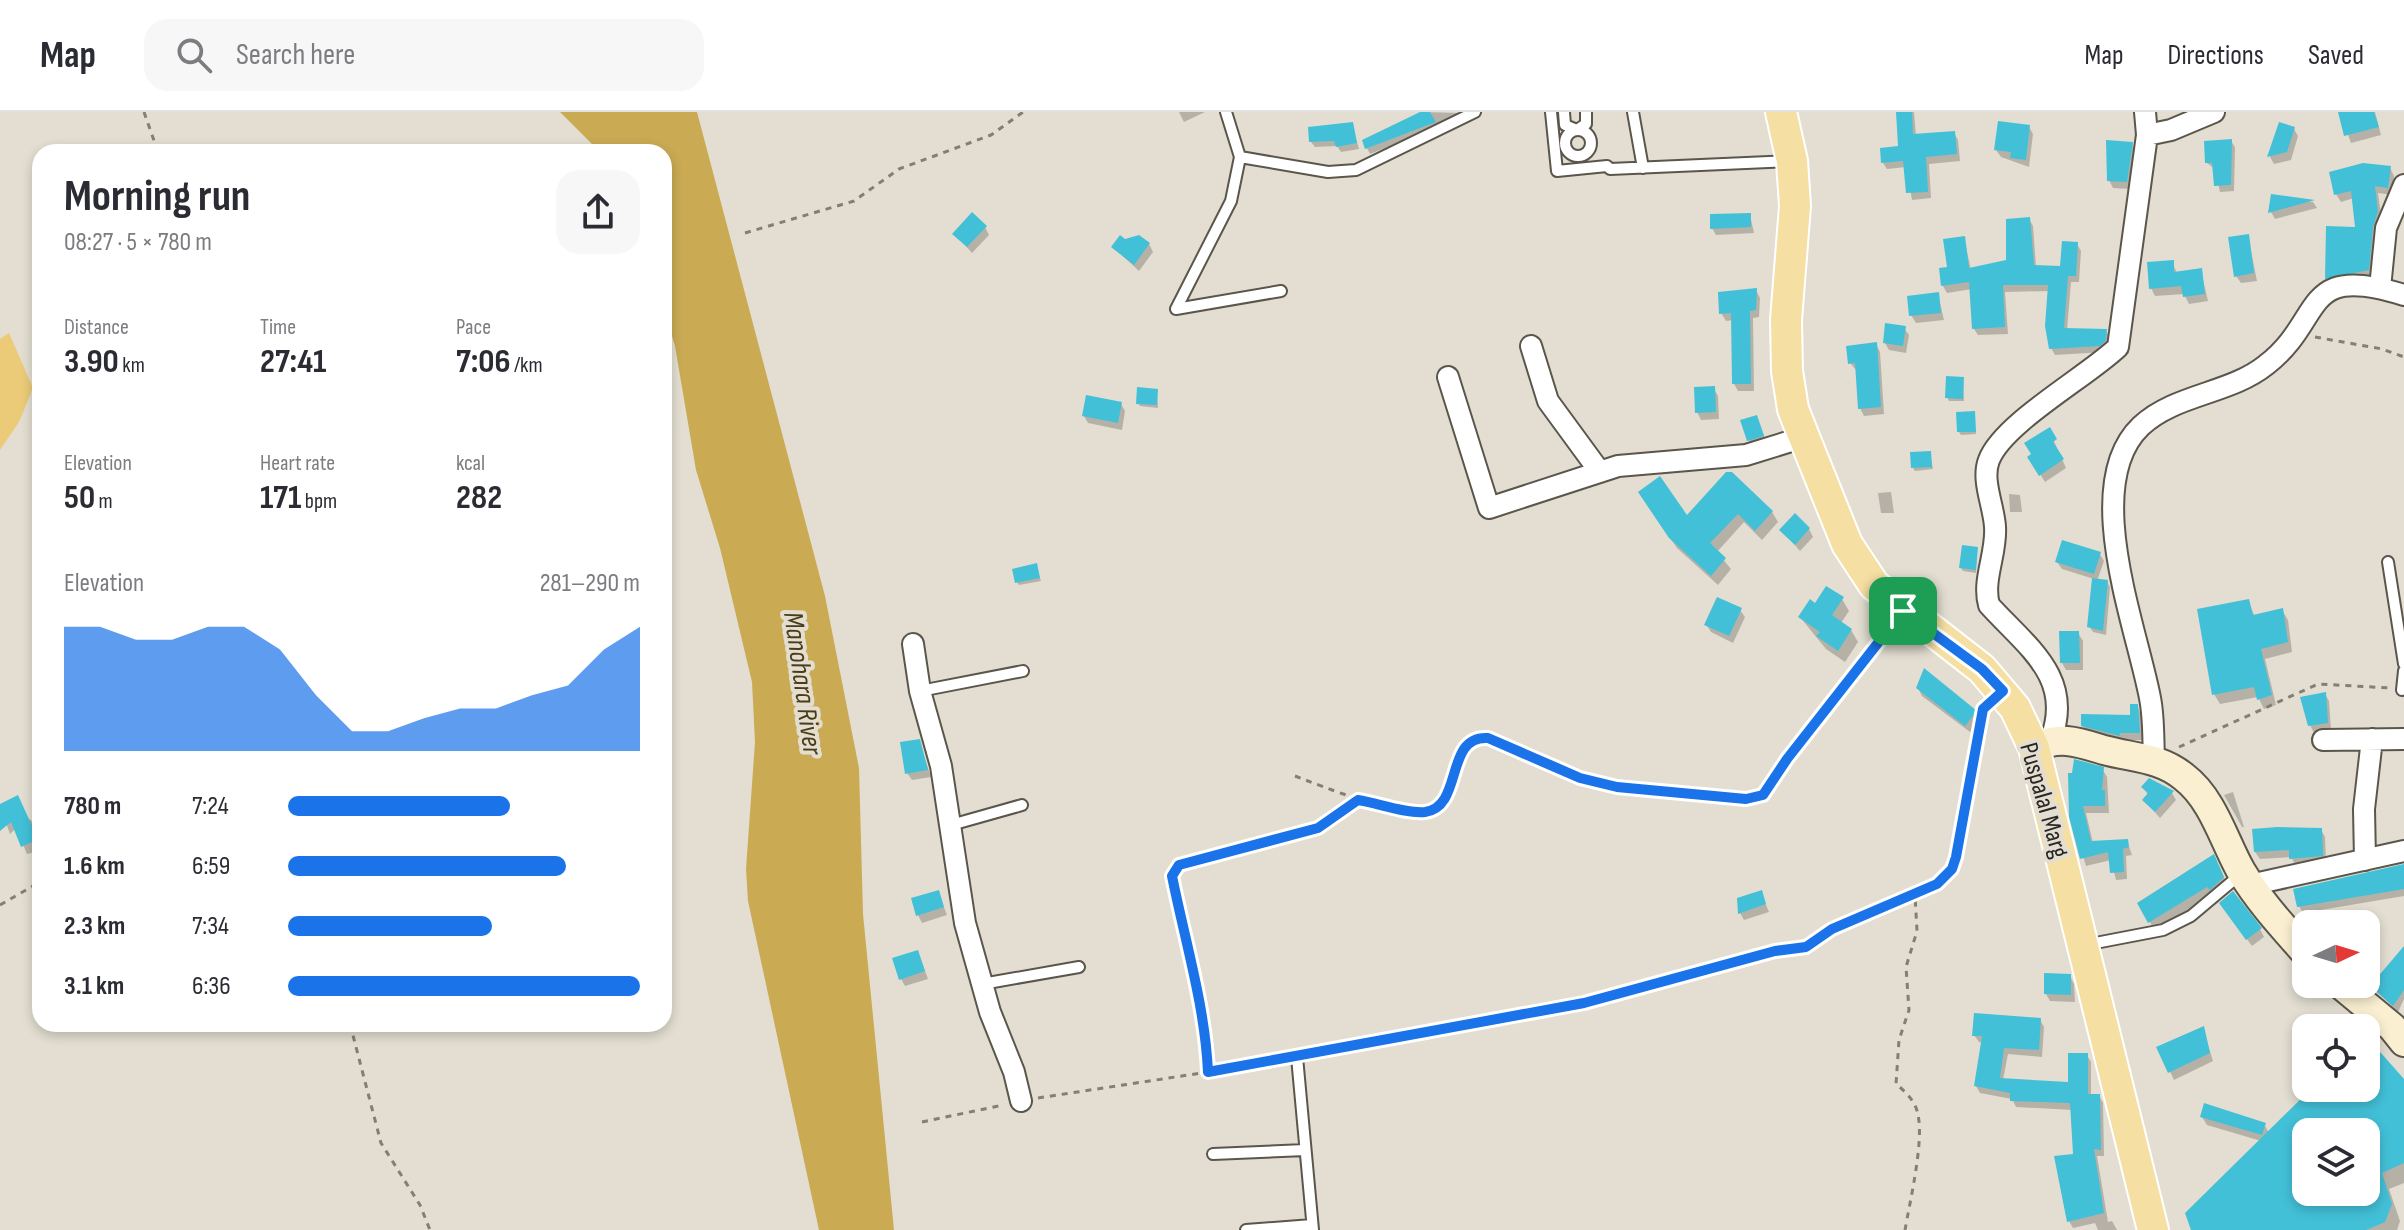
<!DOCTYPE html>
<html lang="en">
<head>
<meta charset="utf-8">
<style>
  :root { --surface:#fff; --page:#f7f7f7; --text:#2b2b33; --muted:#7c7c81; --line:#e1e1e2; --accent:#1a73e8 }
  body { margin:0; font-family:"Sofia Sans Condensed",sans-serif; background:var(--page); color:var(--text); height:100vh; display:flex; flex-direction:column; font-size:30px; white-space:nowrap }
  * { box-sizing:border-box; margin:0 }
  p { font-size:26px; color:var(--muted) }
  .icon { flex:none; width:44px; height:44px; fill:none; stroke:currentColor; stroke-width:2; stroke-linecap:round; stroke-linejoin:round }
  .map { position:relative; flex:1; overflow:hidden }
  .details { position:absolute; left:32px; top:32px; width:640px; height:888px; display:flex; flex-direction:column; background:var(--surface); border-radius:24px; box-shadow:0 4px 12px #0003 }
  .details>* { flex:none }
  .needle { width:52px; rotate:86deg }
  .controls { position:absolute; left:2292px; top:798px; display:grid; gap:16px }
  .controls a { display:grid; place-items:center; width:88px; height:88px; border-radius:16px; background:var(--surface); box-shadow:0 4px 12px #0003; font-size:40px }
  .pin { position:absolute; display:grid; place-items:center; width:68px; height:68px; color:#fff; margin:-34px; border-radius:16px; box-shadow:0 4px 12px #0006 }
  .round { display:grid; place-items:center; flex:none; width:84px; height:84px; border-radius:24px; background:var(--page) }
  .summary { display:flex; align-items:center; justify-content:space-between; height:136px; padding:0 32px }
  h1 { font-size:44px; font-weight:700; line-height:60px }
  .metrics { display:grid; grid-template-columns:repeat(3,1fr); gap:12px; height:136px; padding:8px 32px }
  .metrics div { display:grid; align-content:center }
  .metrics b { font-size:34px; font-weight:700 }
  .metrics small { font-size:22px; font-weight:400 }
  .metrics p { font-size:22px }
  .chart { height:224px; padding:16px 32px }
  .chart p { display:flex; justify-content:space-between }
  .chart svg { width:100%; height:144px; margin-top:8px; fill:var(--accent); opacity:.7 }
  ul { padding:0 32px; list-style:none; font-size:26px }
  li { display:grid; grid-template-columns:128px 96px 1fr; align-items:center; height:60px }
  li i { height:20px; border-radius:10px; background:var(--accent) }
  header { display:flex; align-items:center; gap:48px; box-sizing:border-box; height:112px; padding:0 40px; background:var(--surface); border-bottom:2px solid var(--line) }
  header strong { font-size:38px }
  nav { display:flex; gap:44px; margin-inline-start:auto; font-size:28px }
  .search { width:560px; height:72px; background:var(--page); display:flex; align-items:center; gap:20px; box-sizing:border-box; padding:0 28px; border-radius:24px; color:var(--muted); font-size:30px }
  .map>svg:first-child { display:block }
  .green { fill:#ebcb78 }
  .water { fill:#caaa53 }
  .shadow { fill:#0003; fill-rule:evenodd }
  .building { fill:#42c0d7; fill-rule:evenodd }
  .lines { fill:none; stroke-linecap:round; stroke-linejoin:round }
  .lane-casing { stroke:#5a564b; stroke-width:14 }
  .street-casing { stroke:#5a564b; stroke-width:24 }
  .secondary-casing { stroke:#5a564b; stroke-width:32 }
  .primary-casing { stroke:#fff; stroke-width:34 }
  .path { stroke:#827f76; stroke-width:3; stroke-dasharray:6 6; stroke-linecap:butt }
  .lane { stroke:#fff; stroke-width:10 }
  .street { stroke:#fff; stroke-width:20 }
  .secondary { stroke:#faefd1; stroke-width:28 }
  .primary { stroke:#f5dfa3; stroke-width:30 }
  .route-casing { stroke:#fff; stroke-width:16 }
  .route { stroke:#1a73e8; stroke-width:10 }
  .labels { text-anchor:middle; stroke-width:8; stroke-linejoin:round; paint-order:stroke }
  .street-label { font-size:26px; fill:#292723; stroke:#e3ded1 }
  .water-label { font-size:28px; font-style:italic; fill:#4a3c17; stroke:#e3ded1 }
</style>
</head>
<body>
<header>
<strong>Map</strong>
<div class="search"><svg class="icon" aria-label="search" viewBox="0 0 24 24"><circle cx="10" cy="10" r="6"/><path d="M15 15l6 6"/></svg>Search here</div>
<nav><a>Map</a><a>Directions</a><a>Saved</a></nav>
</header>
<div class="map">
<svg width="2404" height="1118" viewBox="0 0 2404 1118">
  <rect width="100%" height="100%" fill="#e3ded1"/>
  <path class="green" d="M9,221l24,55 -14,34 -19,28v-111z"/>
  <path class="water" d="M560,0h137l128,484 34,172 4,146 31,316h-75l-71,-329 -2,-32 9,-127 -3,-60 -32,-134 -24,-78 -21,-124 -11,-36v-158h-64z"/>
  <path class="shadow" d="M1179,0h26l-21,10z
    M1421,0l41,1 -27,12 2,3 -67,26 -3,-6z
    M1898,0h16l2,24 38,-3 4,7 2,21 -31,3 2,34 -19,2 -6,-33 -19,2 -4,-6 17,-15z
    M2351,0h24l6,23 -30,8 -10,-28z
    M1352,12l7,25 -18,3 -4,-6 -22,1 -4,-5z
    M2280,12l14,5 4,7 -7,24 -17,4 -4,-7z
    M2029,15l4,7 -4,33 -28,-10 -5,-7z
    M2231,29l4,6 -1,44 -14,1 -5,-23 -8,-6z
    M2108,30l24,2 4,7 -5,38 -18,-1 -4,-8z
    M2390,56l4,8 -2,19 -14,-2 4,28 -10,57 -41,8 -4,-8 30,-49 -3,-31 -13,4 -5,-8z
    M2273,84l40,6 4,6 -42,11 -4,-7z
    M1750,103l4,18 -38,2 -4,-7z
    M2029,107l4,7 3,41 26,1 15,-24 4,7 -2,31h-8l-4,48 39,1 4,7 -1,10 -5,4 -49,3 -4,-7 -1,-57 -45,1 3,42 -30,1 -4,-6 -2,-40 -25,4 -4,-7 -2,-16 8,-1 15,-31 7,32 37,-9z
    M985,115l4,8 -17,18 -17,-19z
    M2248,124l9,45 -16,2 -5,-7z
    M1125,129l24,3 4,8 -14,19 -26,-24z
    M2172,150l5,11 24,-2 7,30 -19,3 -5,-10 -29,2 -4,-8z
    M1756,178l4,8 -1,19 -6,1 1,73h-16l-4,-7 -1,-64 -7,1 -5,-8z
    M1938,182l6,26 -28,3 -5,-8z
    M1904,216l5,7 -3,18 -17,-3 -4,-7z
    M1876,232l4,8 4,62 -20,2 -4,-8 -3,-37 -7,-8z
    M1963,267l1,22h-15l-2,-4z
    M1714,277l4,7 1,23 -18,1 -4,-8z
    M1157,279l1,17 -18,-2 -2,-3z
    M1121,292l4,7 -3,19 -34,-7 -4,-7z
    M1974,301l2,21 -15,1 -2,-3z
    M1760,312l7,20 -14,4 -4,-8z
    M2049,318l17,38 -21,14 -15,-24z
    M1930,341l3,16 -18,2 -2,-3z
    M1727,362l45,38 6,10 -16,18 -18,-18 -27,30 14,17 -13,16 -41,-37 -31,-45 40,15z
    M1891,380l3,21h-13l-3,-20z
    M2009,382l11,1 2,17h-12z
    M1809,417l4,8 -13,14 -18,-21z
    M1977,437l-1,24 -13,-2 -2,-3z
    M2099,441l5,8 -7,20 10,1 3,5 -4,48 -13,-3 -4,-6 5,-47 -32,-10 -5,-7z
    M1036,454l5,15 -22,4 -2,-3z
    M1842,487l7,12 -8,12 10,7 7,12 -13,20 -19,-13 -26,-32z
    M2248,489l7,16 27,-7 6,10 4,32 -27,7 11,46 -12,4 -6,-12 -38,7 -6,-10z
    M1740,498l5,7 -12,26 -22,-11 -5,-8z
    M2078,521l5,8v29h-17l-4,-7z
    M1918,576l58,24 4,8 -10,12 -48,-36z
    M2325,582l4,7 2,29 -17,3 -4,-8z
    M2137,594l4,8 2,26h-19l-1,3 -36,-10 -4,-8 50,-8z
    M919,629l12,36 -19,3 -5,-7z
    M2102,657l5,8 2,36h-23l7,30 34,-2 5,14 -6,1 1,23 -11,1 -5,-20 -25,6 -15,-50z
    M2143,675l29,6 4,7 -16,18 -16,-18 4,-5z
    M2233,680l11,35h-2l-18,-32z
    M0,695l31,13 9,14v17l-13,3 -11,-26 -6,6z
    M2321,718l4,7 1,26 -30,3 -5,-9 -31,2 -5,-7z
    M2404,754v30l-101,17 -4,-7z
    M2220,757l10,21 -73,44 -18,-30z
    M938,780l9,23 -25,8 -4,-8z
    M1761,781l8,19 -25,8 -4,-7z
    M2226,799l34,18 4,8 -12,9z
    M921,848l7,19 -23,7 -4,-7z
    M2404,849v38l-6,13 -26,-25z
    M2070,864l4,8 1,18 -25,-1 -4,-7z
    M2040,908l4,7 -2,30 -34,-3 -5,26 67,4 17,-29 4,7v34h8l4,7 1,53h-7l11,66 4,-1 5,9h-19l-3,-7 -22,5 -4,-7 6,-65 -2,-46 -57,-3 -4,-8 -32,-6 -4,-7 7,-43 -4,-1 -5,-7z
    M2203,917l10,32 -39,19 -15,-32z
    M2366,927l38,43v101l-15,6 11,32 -3,9h-204l68,-89 -54,-16 -5,-8 62,7 5,9 46,-45h51zM2306,1020h60v60h-60z"/>
  <path class="building" d="M1420,0h10l6,10 -71,27 -3,-9z
    M1896,0h16l1,22 42,-3 2,23 -31,3 2,35 -22,1 -3,-32 -22,2 -1,-15 18,-2z
    M2338,0h36l5,15 -35,9z
    M1998,9l32,4 -4,35 -16,-2 1,-6 -17,-2z
    M1353,10l4,21 -21,4 -2,-6 -25,1 -1,-15z
    M2279,10l16,5 -8,25 -20,5z
    M2232,27l-1,46 -17,1 -2,-23h-7l-1,-22z
    M2106,28l27,2 -6,40 -20,-1z
    M2363,51l28,3 -3,22 -13,-2 3,26 -5,15 -4,43 -44,9 1,-53 29,1 -4,-36 -17,4 -5,-23z
    M2271,82l44,6 -47,13z
    M972,100l15,14 -20,21 -15,-13z
    M1751,101v14l-41,2v-15z
    M2030,105l4,48 26,1 2,-25 16,1 -2,34h-8l-4,52 43,1 -1,11 -6,6 -51,3 -4,-23 3,-41h-45l2,42 -33,2 -3,-47 -28,4 -2,-18 8,-1 -4,-28 22,-3 4,32 37,-8v-41z
    M2249,122l5,39 -20,4 -6,-40z
    M1120,123l5,4 14,-4 11,8 -16,22 -23,-18z
    M2174,148v12l28,-4 3,26 -22,3 -2,-11 -32,3 -2,-27z
    M1757,176l-1,22 -6,1 1,73h-19l-1,-71 -12,1 -1,-22z
    M1939,180l2,21 -32,3 -2,-20z
    M1885,211l21,3 -3,20 -20,-3z
    M1877,230l4,65 -23,2 -3,-46 -7,1 -2,-18z
    M1946,264l18,1 -1,22 -18,-1z
    M1715,274l1,26 -21,1 -1,-26z
    M1137,275l21,2 -1,16 -21,-1z
    M1086,283l36,7 -4,21 -36,-7z
    M1975,299l1,21h-19l-1,-20z
    M1757,303l7,21 -17,5 -7,-21z
    M2050,315l7,12 -4,3 11,17 -25,17 -12,-19 4,-3 -7,-11z
    M1931,339l1,16 -21,1 -1,-16z
    M1726,360h6l41,39 -18,20 -17,-17 -28,29 16,15 -15,18 -42,-38 -31,-46 22,-16 27,39z
    M1795,401l15,15 -15,17 -16,-15z
    M2062,428l39,12 -7,22 -39,-12z
    M1962,433l16,2 -2,23 -17,-2z
    M1037,451l3,15 -25,5 -3,-14z
    M2092,466l16,2 -5,51 -16,-4z
    M1826,474l18,11 -12,18 20,14 -14,22 -22,-15 4,-4 -22,-15 12,-18 5,4z
    M1717,485l25,11 -13,28 -25,-11z
    M2249,487l4,16 30,-7 5,34 -27,7 11,46 -15,5 -3,-13 -42,8 -15,-86z
    M2059,519h20l1,32h-20z
    M1924,556l53,43 -12,15 -49,-38z
    M2326,580l2,31 -20,3 -8,-29z
    M2130,592h8l2,29h-20v3l-39,-10v-12l49,1z
    M920,627l8,31 -23,4 -5,-32z
    M2074,647l30,8 -2,23h3v16h-22l8,35 37,-2 1,8 -6,2 1,23 -14,1 -2,-21 -28,7 -11,-42 -1,-44h4z
    M2149,666l25,13 -19,21 -13,-12 6,-7 -7,-6z
    M18,683l20,44 -17,8 -10,-25 -11,9v-27z
    M2277,715l45,1 1,28 -34,3v-9l-35,2 -2,-23z
    M2214,742l10,23 -14,13 -3,-3 -59,36 -11,-20z
    M2404,752v25l-107,18 -4,-18z
    M939,778l5,17 -28,9 -5,-18z
    M1762,778l4,14 -28,10 -1,-16z
    M2233,779l29,37 -16,12 -27,-37z
    M2404,834v44l-11,16 -23,-20z
    M918,838l7,21 -26,9 -7,-22z
    M2044,861l27,1v21l-27,-1z
    M1974,901l67,5 -2,32 -35,-2 -4,30 68,4v-29h20v41h12l1,56 -7,-1 10,64 -37,9 -13,-66 19,-2 -3,-51 -60,-2v-8l-36,-7 8,-50h-10z
    M2204,914l6,27 -42,20 -12,-26z
    M2366,924l38,43v84l-22,10 10,31 -7,18 -19,8h-175l-6,-17 127,-125h54zM2306,1020h60v60h-60z
    M2204,991l62,20 -4,12 -62,-18z"/>
  <g class="lines">
    <g class="lane-casing">
      <path id="lane" d="M1226,0l14,45 88,15 28,-2 119,-58
        M1551,0l6,59 50,-5 3,3 180,-8
        M1564,0l1,13 12,5 9,-6v-12
        M1633,0l10,56
        M1565 31a13 13 0 1 1 26 0a13 13 0 1 1-26 0Z
        M1240,45l-9,44 -55,108 105,-18
        M2388,450l16,102
        M2402,578l2,-19
        M920,579l103,-20
        M951,713l71,-20
        M2085,833l78,-15 28,-14 50,-42
        M982,872l97,-17
        M1297,945l16,173
        M1213,1042l92,-4
        M1246,1118l66,-5"/>
    </g>
    <g class="street-casing">
      <path id="street" d="M2145,0l2,23
        M2380,176l6,-60 18,-43
        M1531,234l17,55 52,71
        M1448,265l41,131 129,-42 128,-11 58,-18
        M913,532l7,47 21,75 24,157 25,89 24,60 7,29
        M2051,627c23,-62 -24,-92 -62,-134 -7,-25 8,-52 6,-78 -1,-21 -14,-47 -6,-67 14,-37 99,-84 129,-113l29,-212 24,-5 43,-18
        M2323,628l81,-1
        M2154,647c-1,-20 0,-41 -4,-61 -14,-73 -70,-214 -9,-272 34,-32 89,-32 125,-61 60,-46 33,-103 138,-70
        M2365,748l-1,-51 8,-70
        M2250,773l154,-34"/>
    </g>
    <g class="secondary-casing">
      <path id="secondary" d="M2034,636c25,-13 44,-6 70,2 29,8 56,7 80,27 29,22 40,64 57,94 18,30 42,56 65,82
        M2340,872l52,43 12,15"/>
    </g>
    <g class="primary-casing">
      <path id="primary" d="M1781,0l11,49 3,45 -9,114 1,51 6,38 11,28 43,107 27,41 108,84 33,39 19,40 119,482"/>
    </g>
    <path class="path" d="M144,0l14,40
      M745,121l109,-32 45,-32 92,-34 32,-23
      M2315,225l67,12 22,8
      M2179,635l139,-63 72,4
      M1295,664c29,11 101,40 131,36 38,-6 18,-77 62,-74l92,40 37,9 129,12 17,-4 24,-36 104,-133
      M664,737l6,3
      M0,793l40,-23
      M350,912l31,119 39,62 10,25
      M1312,942l272,-51 191,-52 31,-4 26,-18 105,-45 15,-15 4,-12 27,-148
      M1281,948l-73,12c-3,-66 -23,-131 -36,-196 21,-32 108,-34 145,-48 15,-6 28,-18 41,-28
      M1038,986l170,-26
      M922,1010l81,-17
      M1905,1118c5,-29 19,-88 13,-115 -2,-13 -12,-23 -22,-31l3,-44 10,-30 -3,-43 11,-36 -2,-36"/>
    <use href="#lane" class="lane"/>
    <use href="#street" class="street"/>
    <use href="#secondary" class="secondary"/>
    <use href="#primary" class="primary"/>
  </g>
  <g class="lines">
    <g class="route-casing">
      <path id="route" d="M1903,499l79,58 21,22 -20,18 -27,148 -4,12 -15,15 -105,45 -26,18 -31,4 -191,52 -376,69c-3,-66 -23,-131 -36,-196l7,-11 139,-37 40,-28c20,3 48,14 67,12 39,-5 19,-77 63,-74l92,40 37,9 129,12 17,-4 24,-36z"/>
    </g>
    <use href="#route" class="route"/>
  </g>
  <g class="labels">
    <g class="street-label">
      <text transform="translate(2045 688) rotate(74)" y="9">Puspalal Marg</text>
    </g>
    <g class="water-label">
      <text transform="translate(804 571) rotate(82)" y="10">Manohara River</text>
    </g>
  </g>
</svg>
<div class="controls">
<a><svg class="needle" viewBox="-14 -14 28 28"><path d="M0-13l5 13h-10z" fill="#e53935"/><path d="M0 13l5-13h-10z" fill="#7c7c81"/></svg></a>
<a><svg class="icon" aria-label="locate" viewBox="0 0 24 24"><circle cx="12" cy="12" r="6"/><path d="M12 2v4M12 18v4M2 12h4M18 12h4"/></svg></a>
<a><svg class="icon" aria-label="layers" viewBox="0 0 24 24"><path d="M12 4l9 5-9 5-9-5zM3 14l9 5 9-5"/></svg></a>
</div>
<div class="pin" style="left:1903px;top:499px;background:#1e9e55"><svg class="icon" aria-label="arrive" viewBox="0 0 24 24"><path d="M6 21V4h12l-3 4 3 4H6"/></svg></div>
<section class="details">
<div class="summary"><div><h1>Morning run</h1><p>08:27 · 5 × 780 m</p></div><a class="round"><svg class="icon" aria-label="share" viewBox="0 0 24 24"><path d="M12 15V3M7 8l5-5 5 5M5 13v7h14v-7"/></svg></a></div>
<div class="metrics">
<div><p>Distance</p><b>3.90<small> km</small></b></div>
<div><p>Time</p><b>27:41</b></div>
<div><p>Pace</p><b>7:06<small> /km</small></b></div>
</div>
<div class="metrics">
<div><p>Elevation</p><b>50<small> m</small></b></div>
<div><p>Heart rate</p><b>171<small> bpm</small></b></div>
<div><p>kcal</p><b>282</b></div>
</div>
<div class="chart"><p><span>Elevation</span>281–290 m</p>
<svg viewBox="0 0 160 44" preserveAspectRatio="none"><path d="M0 44V6L10 6L20 10L30 10L40 6L50 6L60 13L70 27L80 38L90 38L100 34L110 31L120 31L130 27L140 24L150 13L160 6V44z"/></svg>
</div>
<ul>
<li><b>780 m</b>7:24<i style="width:63%"></i></li>
<li><b>1.6 km</b>6:59<i style="width:79%"></i></li>
<li><b>2.3 km</b>7:34<i style="width:58%"></i></li>
<li><b>3.1 km</b>6:36<i style="width:100%"></i></li>
</ul>
</section>
</div>
</body>
</html>
